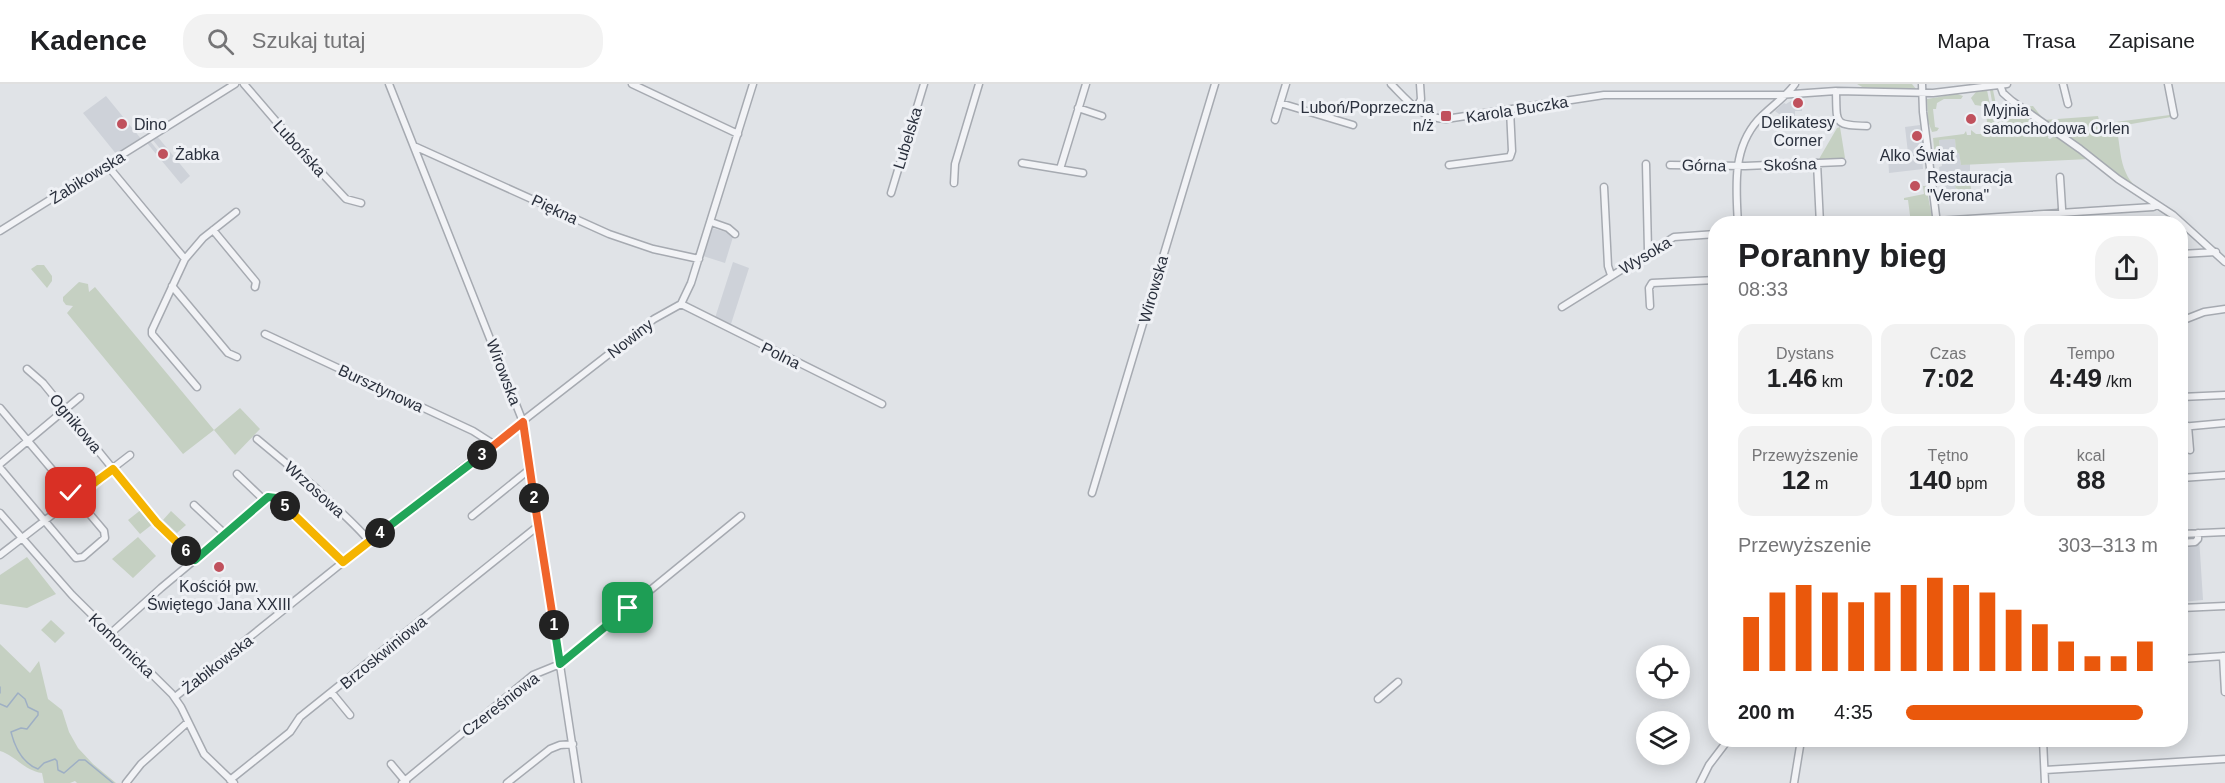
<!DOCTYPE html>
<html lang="pl">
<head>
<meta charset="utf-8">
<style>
  :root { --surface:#fff; --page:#f2f2f2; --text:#202124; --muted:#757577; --line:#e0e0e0; --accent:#ea580c }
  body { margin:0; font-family:Arial,sans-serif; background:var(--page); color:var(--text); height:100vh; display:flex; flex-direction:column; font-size:22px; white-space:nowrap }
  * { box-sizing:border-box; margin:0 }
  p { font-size:20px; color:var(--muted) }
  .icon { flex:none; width:33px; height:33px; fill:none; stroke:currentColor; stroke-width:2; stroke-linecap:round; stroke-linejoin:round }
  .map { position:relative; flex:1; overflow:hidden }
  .side { position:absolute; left:1708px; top:132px; width:480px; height:531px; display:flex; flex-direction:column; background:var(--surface); border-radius:24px; box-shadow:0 3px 15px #0003 }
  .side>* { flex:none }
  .fabs { position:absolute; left:1636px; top:561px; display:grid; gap:12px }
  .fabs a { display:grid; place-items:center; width:54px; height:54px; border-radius:50%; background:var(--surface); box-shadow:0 3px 15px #0003; font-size:30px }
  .pin { position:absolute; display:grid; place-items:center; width:51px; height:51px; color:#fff; margin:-26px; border-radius:12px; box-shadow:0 3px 9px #0006 }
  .km { position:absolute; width:30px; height:30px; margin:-15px; border-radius:50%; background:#222; color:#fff; font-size:16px; line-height:30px; text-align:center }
  .round { display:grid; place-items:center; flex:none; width:63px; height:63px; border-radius:24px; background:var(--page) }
  .head { display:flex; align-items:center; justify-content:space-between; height:102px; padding:0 30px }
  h1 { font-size:33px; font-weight:700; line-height:45px }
  .metrics { display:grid; grid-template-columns:repeat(3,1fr); gap:9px; height:102px; padding:6px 30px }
  .metrics div { display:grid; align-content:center; border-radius:15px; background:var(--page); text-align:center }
  .metrics b { font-size:26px; font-weight:700 }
  .metrics small { font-size:16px; font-weight:400 }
  .metrics p { font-size:16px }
  .chart { height:168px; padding:12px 30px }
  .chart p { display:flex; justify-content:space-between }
  .chart svg { width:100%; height:108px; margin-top:6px; stroke:var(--accent); stroke-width:6 }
  ul { padding:0 30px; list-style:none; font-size:20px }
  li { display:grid; grid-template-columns:96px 72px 1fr; align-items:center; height:45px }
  li i { height:15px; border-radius:8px; background:var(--accent) }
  header { display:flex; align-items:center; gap:36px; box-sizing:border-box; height:84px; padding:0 30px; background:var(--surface); border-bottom:2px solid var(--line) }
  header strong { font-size:28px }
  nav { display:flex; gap:33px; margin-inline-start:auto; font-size:21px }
  .search { width:420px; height:54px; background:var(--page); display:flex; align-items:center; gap:15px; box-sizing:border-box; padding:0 21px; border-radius:24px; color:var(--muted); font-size:22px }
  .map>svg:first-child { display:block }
  .built { fill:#ced2d9 }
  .green { fill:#c5d0c2 }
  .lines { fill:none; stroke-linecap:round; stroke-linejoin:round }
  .stream { stroke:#9eafc4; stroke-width:1.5 }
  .minor-casing { stroke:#a6aab1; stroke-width:9 }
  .minor { stroke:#f2f3f6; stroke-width:6 }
  .split-1-casing { stroke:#fff; stroke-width:12 }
  .split-2-casing { stroke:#fff; stroke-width:12 }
  .split-3-casing { stroke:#fff; stroke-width:12 }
  .split-4-casing { stroke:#fff; stroke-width:12 }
  .split-5-casing { stroke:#fff; stroke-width:12 }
  .split-6-casing { stroke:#fff; stroke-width:12 }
  .split-7-casing { stroke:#fff; stroke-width:12 }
  .split-8-casing { stroke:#fff; stroke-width:12 }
  .split-1 { stroke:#22a559; stroke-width:8 }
  .split-2 { stroke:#f0652b; stroke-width:8 }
  .split-3 { stroke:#f0652b; stroke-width:8 }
  .split-4 { stroke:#22a559; stroke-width:8 }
  .split-5 { stroke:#f5b400; stroke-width:8 }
  .split-6 { stroke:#22a559; stroke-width:8 }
  .split-7 { stroke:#f5b400; stroke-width:8 }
  .split-8 { stroke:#f5b400; stroke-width:8 }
  .poi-dot { fill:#c0515d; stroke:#eff1f5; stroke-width:2 }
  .labels { text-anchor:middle; stroke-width:6; stroke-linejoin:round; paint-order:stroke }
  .poi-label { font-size:16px; fill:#2a303d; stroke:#eff1f5; text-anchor:start }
  .street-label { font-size:16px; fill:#2a303d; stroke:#eff1f5 }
</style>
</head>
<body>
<header>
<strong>Kadence</strong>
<div class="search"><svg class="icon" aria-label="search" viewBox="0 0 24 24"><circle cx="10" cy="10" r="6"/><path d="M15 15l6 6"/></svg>Szukaj tutaj</div>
<nav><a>Mapa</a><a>Trasa</a><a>Zapisane</a></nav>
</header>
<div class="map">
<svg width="2225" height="699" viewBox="0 0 2225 699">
  <rect width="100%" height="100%" fill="#e0e3e7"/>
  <path class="built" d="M106,12l36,44 -25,15 -34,-42z
    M1794,13h7l1,14h-7v8h-9l-11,-8 9,-8 2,1 8,-5z
    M1920,41l4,27 -2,3 1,14 -34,4 -1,-18 20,-2 -3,-26z
    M157,52l33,40 -9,8 -34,-41 3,-2 9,11 2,-2 -9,-11z
    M1955,55l1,13h3l2,13 9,-1v16l-15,1 1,18 -14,1 -3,-33 3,-1 -3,-26z
    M712,144l17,5 4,4 -8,26 -22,-7z
    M733,178l16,6 -18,56 -16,-6z
    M2199,453l4,63 -22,2v-64z"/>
  <path class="green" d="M1857,0h55l4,5 -52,-1z
    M1987,6l6,30 8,11h3l-2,-10h-2l-1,4 -4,-6 -5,-29h3l5,24 14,-2 -1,-9 38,27 -1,8 2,1 6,-4 33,24 -128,6 -2,-12h-3l-1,-14 -16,1 2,19h-6l-2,-21 31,-4 2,-3 1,4h4v-5l5,4h5l6,-12 -1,-12 -4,-4 -7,-1 -4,-7 5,-6z
    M1957,10l6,2 -2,3h-17l-7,4 -1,6h-3l2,18 4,1 -2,3 -5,1 -4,-11 -1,-22z
    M2033,22l11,14 54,-4 2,8 70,-9 1,2 -51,9 -3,5c3,14 3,30 9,42 7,18 33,28 48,38h-2l-51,-32 -99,-72z
    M1840,43l5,31 -26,1 18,-31z
    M1970,96l2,16 -16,1 -1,-16z
    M1923,102h3l7,36 -22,1 -3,-23h-4v-2l20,-4z
    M37,181h7l8,11v5l-5,7 -16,-19z
    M79,198l9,2 1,8 6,-5 119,143 26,-22 20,21 -25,26 -21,-25 -31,24 -116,-141 6,-7 -7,-1 -3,-4v-4z
    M142,425l12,14 -14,11 -12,-14z
    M171,427l15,14 -9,8 -14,-13z
    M138,453l18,19 -23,22 -21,-19z
    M27,473l29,37 -29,14 -27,-4v-29z
    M51,536l14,13 -10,10 -14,-13z
    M0,560l30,29 9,-12 9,38 14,11 7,22 9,16 15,16 23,19h-39l-2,-2 -5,2h-26l-2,-10c-17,-2 -26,-17 -42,-22z"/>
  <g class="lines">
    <path class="stream" d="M0,603v6
      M0,620l7,3 11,-14 7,6 3,8 10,5v3l-11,14 -6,-1 -10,4c4,16 11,31 27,37l6,-6 11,-4 2,2 1,9 6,3 15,-13h6l28,23"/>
    <g class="minor-casing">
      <path id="minor" d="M244,0l61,71 41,44 15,4
        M389,0l134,338 55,361
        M632,0l106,50
        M1391,0c17,17 29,34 55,35l158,-24h175l57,-4 97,2 74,-9
        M1922,0l1,28 14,112
        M2063,0l5,20
        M2168,0l6,31
        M2000,1l3,8 9,8 68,48 38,30 55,36 52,47
        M1836,7c1,33 -3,34 31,35
        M1280,19l73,22
        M1078,24l24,8
        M1416,25l5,-10 -1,-15
        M1275,36l11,-36
        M414,62l195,88 44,15 46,10
        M1022,79l61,10
        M1817,79l3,61
        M1646,80l2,87
        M107,81l78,94
        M1449,81l61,-8 2,-6 -2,-41
        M1670,81l75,1 97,-4
        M1060,85l26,-85
        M2060,93l3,47
        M954,99l1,-19 24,-80
        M1604,103l4,79 3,9
        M891,109l33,-109
        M1937,137l216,-14 4,-2
        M711,138l17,6 7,6
        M1738,140c-2,-36 -6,-75 20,-104 12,-13 27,-22 37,-36
        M213,146l43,52 -1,5
        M0,147l235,-147
        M2181,170l35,-2
        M172,202l56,67 9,4
        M681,220l201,100
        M1650,222l-1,-18 3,-5 64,-3
        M1562,223l112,-70 42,-3
        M2181,237l23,-9 21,-3
        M265,250l208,97 22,14
        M27,285l16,14 114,140 38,36
        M197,303l-45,-53v-4l33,-71 18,-21 33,-26
        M2181,313l44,-2
        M0,324l104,123 1,7 -22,19 -7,1 -76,-90
        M2188,342l2,24
        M2181,343l44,-4
        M257,355l60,50c17,18 37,33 53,53
        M0,380l80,-67
        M237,390l27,26
        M2181,394l44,-3
        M1092,409l123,-409
        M194,421l31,29
        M0,429l72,82 100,99 9,13 23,47 30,29
        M472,432l58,-47
        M2181,450l44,-2
        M2181,459l14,-1 3,-3v-6
        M0,471l130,-100
        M2181,524l44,-2
        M110,550l51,-46 109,-91 6,1 67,64
        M2223,572l2,36
        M2181,575l44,-3
        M332,609l18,22
        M175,613l223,-179 256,-199 27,-15 10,-21 62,-199
        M1378,615l20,-17
        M2043,656l2,43
        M391,680l15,18
        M2045,686l180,-11
        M230,696l60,-48 10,-15 238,-191
        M126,699l15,-19 47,-42
        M402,699l131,-108 27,-11 181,-148
        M507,699l43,-34 10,-4 13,-1
        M1700,699l9,-18 19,-25
        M1794,699l7,-43"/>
    </g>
    <use href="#minor" class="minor"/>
  </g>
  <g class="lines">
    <g class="split-1-casing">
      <path id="split-1" d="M554,541l6,39 68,-56"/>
    </g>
    <g class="split-2-casing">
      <path id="split-2" d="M534,414l20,127"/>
    </g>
    <g class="split-3-casing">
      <path id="split-3" d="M482,371l41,-33 11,76"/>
    </g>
    <g class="split-4-casing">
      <path id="split-4" d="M380,449l102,-78"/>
    </g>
    <g class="split-5-casing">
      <path id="split-5" d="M285,422l58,56 37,-29"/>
    </g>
    <g class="split-6-casing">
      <path id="split-6" d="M186,467l9,9 73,-63 8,1 9,8"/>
    </g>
    <g class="split-7-casing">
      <path id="split-7" d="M98,396l15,-11 44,54 29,28"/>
    </g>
    <g class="split-8-casing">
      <path id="split-8" d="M71,409l5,5 22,-18"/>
    </g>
    <use href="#split-1" class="split-1"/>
    <use href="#split-2" class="split-2"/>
    <use href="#split-3" class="split-3"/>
    <use href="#split-4" class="split-4"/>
    <use href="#split-5" class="split-5"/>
    <use href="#split-6" class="split-6"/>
    <use href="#split-7" class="split-7"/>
    <use href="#split-8" class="split-8"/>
  </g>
  <g class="poi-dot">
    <circle cx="1798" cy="19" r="6"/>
    <rect x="1440" y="26" width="12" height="12" rx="3"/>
    <circle cx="1971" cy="35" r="6"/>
    <circle cx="122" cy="40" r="6"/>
    <circle cx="1917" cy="52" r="6"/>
    <circle cx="163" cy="70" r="6"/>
    <circle cx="1915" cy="102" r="6"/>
    <circle cx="219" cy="483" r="6"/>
  </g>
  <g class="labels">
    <g class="poi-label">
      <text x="1434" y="29" text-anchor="end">Luboń/Poprzeczna<tspan x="1434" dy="18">n/ż</tspan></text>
      <text x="1983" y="32">Myjnia<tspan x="1983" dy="18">samochodowa Orlen</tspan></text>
      <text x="1798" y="44" text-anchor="middle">Delikatesy<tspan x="1798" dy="18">Corner</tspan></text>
      <text x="134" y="46">Dino</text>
      <text x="175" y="76">Żabka</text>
      <text x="1917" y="77" text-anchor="middle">Alko Świat</text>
      <text x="1927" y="99">Restauracja<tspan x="1927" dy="18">"Verona"</tspan></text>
      <text x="219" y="508" text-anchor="middle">Kościół pw.<tspan x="219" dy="18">Świętego Jana XXIII</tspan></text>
    </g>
    <g class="street-label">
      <text transform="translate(1517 25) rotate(-9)" y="6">Karola Buczka</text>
      <text transform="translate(907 54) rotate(-73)" y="6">Lubelska</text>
      <text transform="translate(300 64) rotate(48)" y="6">Lubońska</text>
      <text transform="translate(1790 80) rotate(-2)" y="6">Skośna</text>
      <text transform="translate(1704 81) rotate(1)" y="6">Górna</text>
      <text transform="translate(87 93) rotate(-32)" y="6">Żabikowska</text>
      <text transform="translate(555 125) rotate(25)" y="6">Piękna</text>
      <text transform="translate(1645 171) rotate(-31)" y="6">Wysoka</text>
      <text transform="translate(1153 205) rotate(-74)" y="6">Wirowska</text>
      <text transform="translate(630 254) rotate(-38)" y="6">Nowiny</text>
      <text transform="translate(781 271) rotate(26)" y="6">Polna</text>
      <text transform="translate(504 288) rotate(69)" y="6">Wirowska</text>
      <text transform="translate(381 304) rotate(25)" y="6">Bursztynowa</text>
      <text transform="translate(76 339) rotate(50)" y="6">Ognikowa</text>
      <text transform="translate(315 405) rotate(42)" y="6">Wrzosowa</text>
      <text transform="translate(122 561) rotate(44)" y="6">Komornicka</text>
      <text transform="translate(383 568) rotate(-39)" y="6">Brzoskwiniowa</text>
      <text transform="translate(217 580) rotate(-38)" y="6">Żabikowska</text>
      <text transform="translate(500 620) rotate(-38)" y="6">Czereśniowa</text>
    </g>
  </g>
</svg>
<div class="fabs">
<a><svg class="icon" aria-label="locate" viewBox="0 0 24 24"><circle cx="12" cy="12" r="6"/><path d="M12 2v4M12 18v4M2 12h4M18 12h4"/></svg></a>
<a><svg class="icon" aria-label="layers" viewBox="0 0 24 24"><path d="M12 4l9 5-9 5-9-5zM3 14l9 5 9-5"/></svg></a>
</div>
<div class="pin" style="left:628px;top:524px;background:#1e9e55"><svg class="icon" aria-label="arrive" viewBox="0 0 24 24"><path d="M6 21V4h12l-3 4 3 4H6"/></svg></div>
<div class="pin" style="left:71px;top:409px;background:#d93025"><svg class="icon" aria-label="check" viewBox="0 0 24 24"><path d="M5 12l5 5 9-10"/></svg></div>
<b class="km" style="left:554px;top:541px">1</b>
<b class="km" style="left:534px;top:414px">2</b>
<b class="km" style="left:482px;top:371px">3</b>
<b class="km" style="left:380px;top:449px">4</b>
<b class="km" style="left:285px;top:422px">5</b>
<b class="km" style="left:186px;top:467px">6</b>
<section class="side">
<div class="head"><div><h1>Poranny bieg</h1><p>08:33</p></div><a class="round"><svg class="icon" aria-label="share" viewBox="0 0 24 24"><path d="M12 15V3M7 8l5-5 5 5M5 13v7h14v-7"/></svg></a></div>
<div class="metrics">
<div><p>Dystans</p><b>1.46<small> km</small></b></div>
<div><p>Czas</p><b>7:02</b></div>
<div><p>Tempo</p><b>4:49<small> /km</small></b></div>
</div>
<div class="metrics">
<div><p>Przewyższenie</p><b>12<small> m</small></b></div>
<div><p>Tętno</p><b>140<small> bpm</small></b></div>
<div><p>kcal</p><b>88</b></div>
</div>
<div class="chart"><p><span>Przewyższenie</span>303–313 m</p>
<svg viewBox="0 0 160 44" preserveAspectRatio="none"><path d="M5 44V22M15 44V12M25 44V9M35 44V12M45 44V16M55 44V12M65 44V9M75 44V6M85 44V9M95 44V12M105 44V19M115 44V25M125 44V32M135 44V38M145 44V38M155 44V32"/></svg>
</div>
<ul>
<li><b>200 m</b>4:35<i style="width:94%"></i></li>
</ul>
</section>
</div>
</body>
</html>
